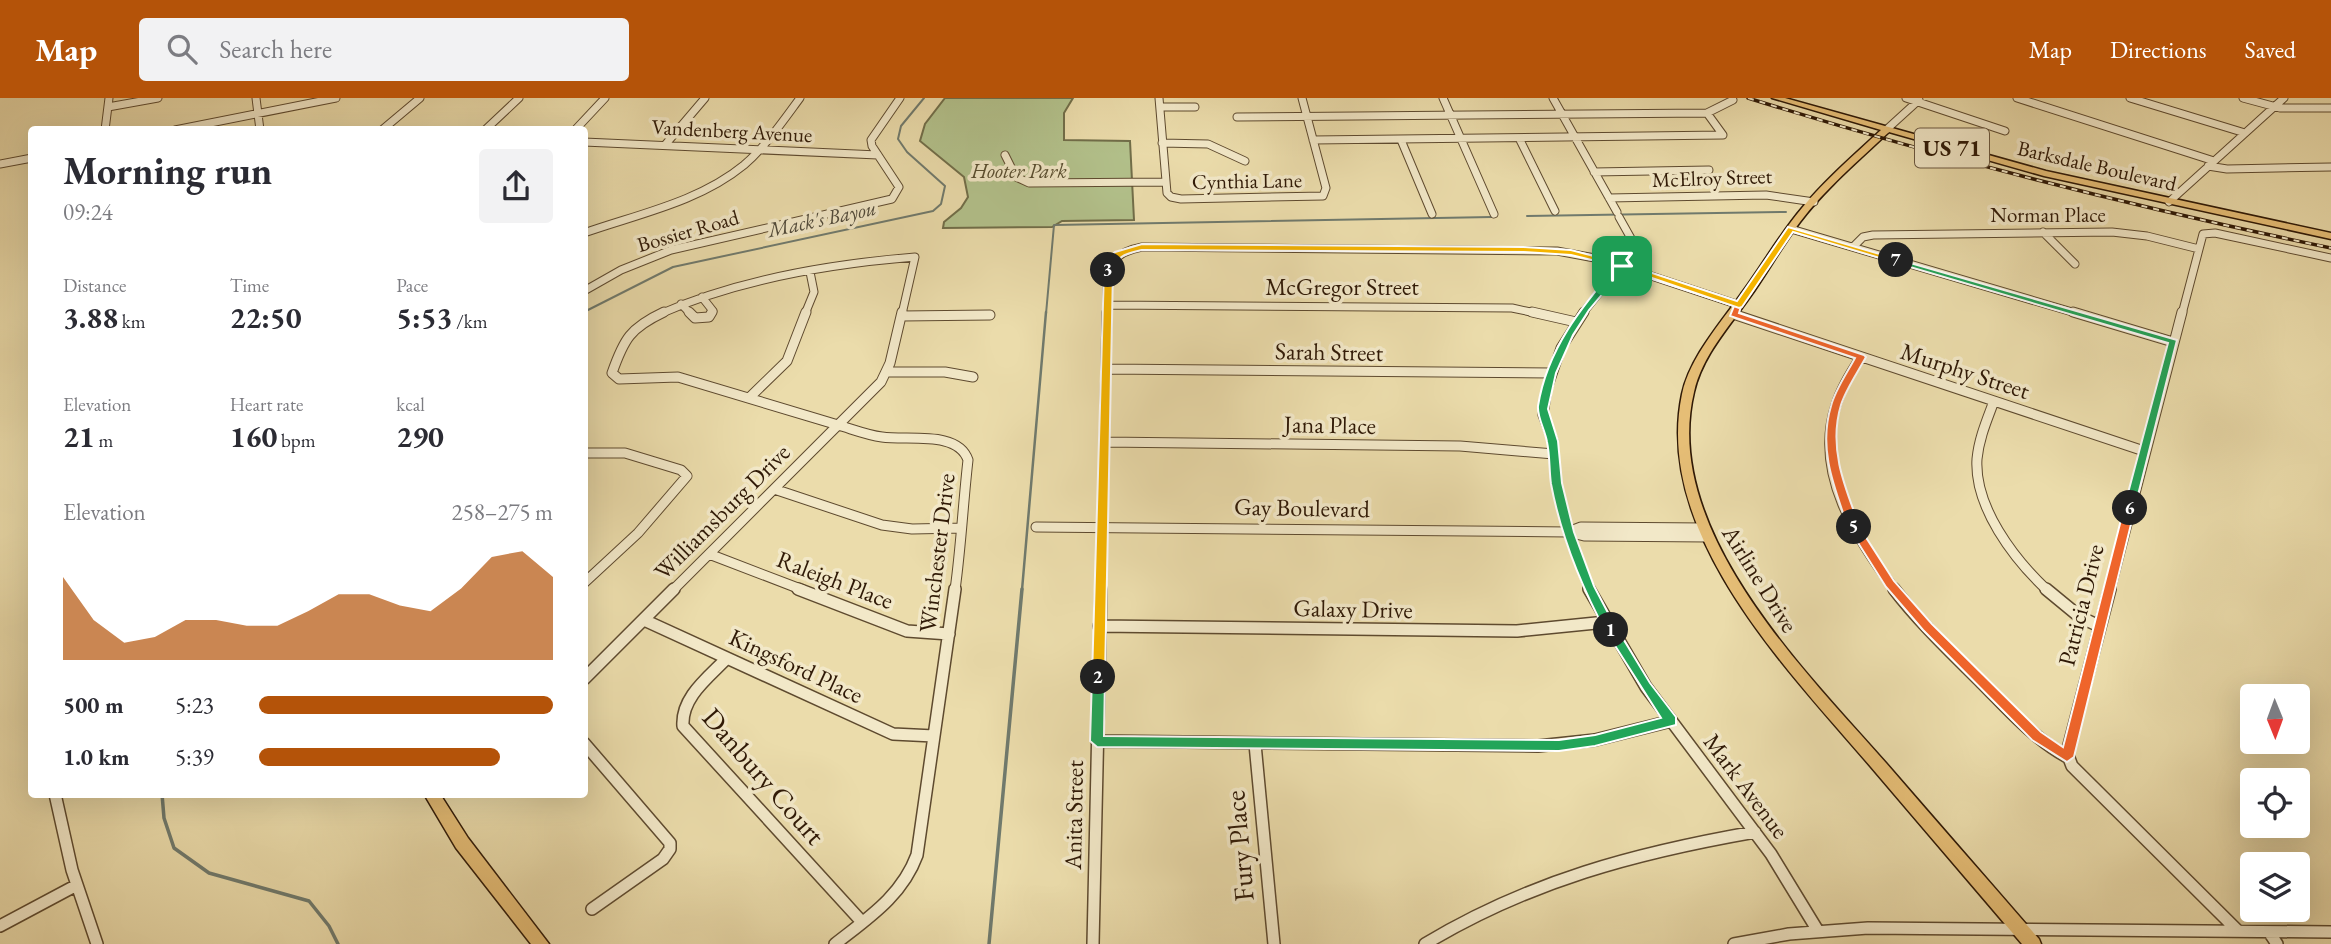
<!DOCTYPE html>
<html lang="en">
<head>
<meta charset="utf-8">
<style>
  :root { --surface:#fff; --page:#f2f2f3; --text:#2b2b33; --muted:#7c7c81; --accent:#b45309 }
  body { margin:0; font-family:"EB Garamond",serif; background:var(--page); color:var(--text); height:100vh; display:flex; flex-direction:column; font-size:26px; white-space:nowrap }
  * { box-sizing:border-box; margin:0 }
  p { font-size:23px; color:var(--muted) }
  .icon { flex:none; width:38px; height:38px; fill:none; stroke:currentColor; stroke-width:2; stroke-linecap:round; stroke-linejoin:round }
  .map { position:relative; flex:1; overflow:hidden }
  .drawer { position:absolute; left:28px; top:28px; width:560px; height:672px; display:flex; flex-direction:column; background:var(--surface); border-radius:7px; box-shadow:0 7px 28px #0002 }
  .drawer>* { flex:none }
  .needle { width:46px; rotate:179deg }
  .buttons { position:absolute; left:2240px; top:586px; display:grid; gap:14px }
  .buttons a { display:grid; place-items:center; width:70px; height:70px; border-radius:7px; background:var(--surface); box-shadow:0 7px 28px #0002; font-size:35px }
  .pin { position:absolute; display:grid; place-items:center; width:60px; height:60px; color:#fff; margin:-30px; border-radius:14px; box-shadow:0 4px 10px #0006 }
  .km { position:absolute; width:35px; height:35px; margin:-18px; border-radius:50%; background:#222; color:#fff; font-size:19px; line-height:35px; text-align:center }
  .round { display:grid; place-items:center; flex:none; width:74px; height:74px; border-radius:7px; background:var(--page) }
  .headline { display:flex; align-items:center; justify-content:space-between; height:119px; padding:0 35px }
  h1 { font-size:38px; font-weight:700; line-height:52px }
  .stats { display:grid; grid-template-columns:repeat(3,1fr); gap:10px; height:119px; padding:7px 35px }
  .stats div { display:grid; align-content:center }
  .stats b { font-size:30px; font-weight:700 }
  .stats small { font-size:19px; font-weight:400 }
  .stats p { font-size:19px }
  .chart { height:196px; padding:14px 35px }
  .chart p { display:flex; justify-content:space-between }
  .chart svg { width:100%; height:126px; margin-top:7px; fill:var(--accent); opacity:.7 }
  ul { padding:0 35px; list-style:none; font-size:23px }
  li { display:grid; grid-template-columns:112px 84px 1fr; align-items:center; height:52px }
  li i { height:18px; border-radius:9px; background:var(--accent) }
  header { display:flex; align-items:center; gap:42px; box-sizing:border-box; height:98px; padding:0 35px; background:var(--accent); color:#fff }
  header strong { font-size:33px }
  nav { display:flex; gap:38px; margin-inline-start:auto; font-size:24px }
  .search { width:490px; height:63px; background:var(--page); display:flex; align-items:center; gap:18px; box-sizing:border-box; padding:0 24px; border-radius:7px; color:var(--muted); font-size:26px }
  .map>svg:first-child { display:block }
  .green { fill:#b3c28c; stroke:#716e49; stroke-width:2 }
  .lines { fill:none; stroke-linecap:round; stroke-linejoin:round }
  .stream-far2 { stroke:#707a6d; stroke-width:2 }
  .stream-far1 { stroke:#707a6d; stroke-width:2.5 }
  .stream { stroke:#707a6d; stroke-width:3.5 }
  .minor-far2-casing { stroke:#5e4a2f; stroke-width:9 }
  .minor-far1-casing { stroke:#5e4a2f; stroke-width:11 }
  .minor-casing { stroke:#5e4a2f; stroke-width:14 }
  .major-casing { stroke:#2f1906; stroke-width:3 }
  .minor-far2 { stroke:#f2e8c8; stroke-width:7 }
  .minor-far1 { stroke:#f2e8c8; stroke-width:9 }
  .minor { stroke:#f2e8c8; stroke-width:11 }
  .major { fill:#e6be76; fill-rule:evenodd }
  .rail-casing { stroke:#2f1906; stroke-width:3.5 }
  .rail { stroke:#f2e8c8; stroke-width:2; stroke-dasharray:6; stroke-linecap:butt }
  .split-1 { fill:#22a559; stroke:#fff; stroke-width:2 }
  .split-2 { fill:#22a559; stroke:#fff; stroke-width:2 }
  .split-3 { fill:#f5b400; stroke:#fff; stroke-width:2 }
  .split-4 { fill:#f5b400; stroke:#fff; stroke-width:2 }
  .split-5 { fill:#f0652b; stroke:#fff; stroke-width:2 }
  .split-6 { fill:#f0652b; stroke:#fff; stroke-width:2 }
  .split-7 { fill:#22a559; stroke:#fff; stroke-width:2 }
  .split-8 { fill:#f5b400; stroke:#fff; stroke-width:2 }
  .labels { text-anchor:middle; stroke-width:7; stroke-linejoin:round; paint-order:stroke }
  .far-street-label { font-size:21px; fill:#2f1906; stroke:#f2e8c8 }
  .far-park-label { font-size:21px; font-style:italic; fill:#574c2e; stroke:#f2e8c8 }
  .far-water-label { font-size:21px; font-style:italic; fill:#4f493a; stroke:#f2e8c8 }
  .shield { fill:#f2e8c8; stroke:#6a5740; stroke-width:2 }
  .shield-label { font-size:23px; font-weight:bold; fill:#2f1906 }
  .street-label { font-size:24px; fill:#2f1906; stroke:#f2e8c8 }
  .near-street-label { font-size:28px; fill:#2f1906; stroke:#f2e8c8 }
</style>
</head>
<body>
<header>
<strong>Map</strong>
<div class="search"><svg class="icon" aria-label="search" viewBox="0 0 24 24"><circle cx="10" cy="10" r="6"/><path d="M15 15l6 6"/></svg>Search here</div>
<nav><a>Map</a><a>Directions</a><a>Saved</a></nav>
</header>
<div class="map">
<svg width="2331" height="846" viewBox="0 0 2331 846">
  <rect width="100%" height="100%" fill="#ebdcab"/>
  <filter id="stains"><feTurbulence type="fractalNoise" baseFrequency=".00286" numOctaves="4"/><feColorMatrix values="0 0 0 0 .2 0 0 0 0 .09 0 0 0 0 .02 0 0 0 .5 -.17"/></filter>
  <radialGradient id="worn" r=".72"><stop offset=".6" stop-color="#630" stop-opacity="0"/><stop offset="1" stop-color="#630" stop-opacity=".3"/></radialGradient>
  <path class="green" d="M945,0h128l-9,15v27l66,1 4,79 -72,1 -10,6 -109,1 1,-6 17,-14 7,-11 -4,-20 -44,-36 5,-17z"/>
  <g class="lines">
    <path class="stream-far2" d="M1527,118l259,-4
      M584,214l89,-45 260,-56 8,-7 4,-18 -38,-34 -9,-13 3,-13 23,-28
      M1046,216l8,-89 438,-8"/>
    <path class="stream-far1" d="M1022,492l24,-278"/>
    <path class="stream" d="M162,696l2,24 10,30 35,25 100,28 20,25 9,18
      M989,846l33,-355"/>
    <g class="minor-far2-casing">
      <path id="minor-far2" d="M256,0l4,32
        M1159,0l8,95 4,4 10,2 142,-3 3,-8 -24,-90
        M1443,0l51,116
        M1553,0l64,114
        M1906,0l99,33
        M2017,0l197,63
        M2130,0l115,35
        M2243,0l37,10h51
        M108,9l50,-9
        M1160,9h35
        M1237,19l470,-4 26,-13
        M105,32l4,-32
        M175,32l161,-32
        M382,32l38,-32
        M485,32l34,-32
        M575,32l30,-32
        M1886,32l33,-30
        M1519,40l36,73
        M1313,42l410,-5 -16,-22
        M1401,42l31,74
        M584,44l294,13
        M1162,45l46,1 37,17
        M665,47l40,-47
        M1005,57l11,22 13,6 137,-1
        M0,66l32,-6
        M2208,68l19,3 104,-2
        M1594,74l115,-2
        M1609,100l157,-3 48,7
        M2169,104l115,-104
        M1791,131l288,85
        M2043,134l32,32
        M584,135c54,-19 115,-31 160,-68 22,-19 39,-44 56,-67
        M1853,149l10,-10 10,-2 239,-3 35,4 52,13
        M584,193l37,-21 50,-20 221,-51 7,-12 -27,-41 -1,-6 29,-42
        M702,199l11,14 -2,3
        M681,206l10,10
        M1107,207l405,3 28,6
        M660,216c79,-35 169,-50 255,-57l-13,57
        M805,216l9,-22 -4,-20
        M1107,216c1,-35 -7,-59 35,-67l415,4 43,8 139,46
        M1582,216l50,-62 1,-10 -14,-25
        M2182,216l21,-80 12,-1 116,25"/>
    </g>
    <g class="minor-far1-casing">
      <path id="minor-far1" d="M664,214c-34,16 -40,27 -52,61l7,6 59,-2 160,48
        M689,214l6,6 14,-1 3,-5
        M1532,214l44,10
        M1584,214l-23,36 -14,41 -4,26 10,26 3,42 12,49 22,58
        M2073,214l100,30
        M1733,216l411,137
        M902,218l88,-1
        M1861,259c-10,15 -20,31 -25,48 -23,68 21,134 59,185
        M1107,271l444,4
        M887,274h58l28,5
        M749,300l38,-37 19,-49
        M1994,303c-7,19 -15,37 -17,58 -3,48 37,100 70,131
        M838,327c14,4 29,10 44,12 25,4 76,-7 86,23 -5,44 -7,87 -13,130
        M838,327l43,-43 9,-19 12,-51
        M1105,344l355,4 94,8
        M584,355h41l56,17 6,6 -49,57 -54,50
        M774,391l108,36 30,4 49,-1
        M1036,429l532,5 16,4 124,1
        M1568,434l13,-5 123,1
        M709,456l94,36
        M673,492l165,-165
        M1101,492l6,-278
        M2110,492l72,-278"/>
    </g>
    <g class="minor-casing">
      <path id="minor" d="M798,491l109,42 42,3
        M1589,491l57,98 125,167 47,77
        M1894,491c26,34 58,64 88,94 27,27 51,55 85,74
        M2046,491l34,28 19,9
        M2110,491l-43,164 5,13 166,165
        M644,522l249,114 41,2
        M1099,528l418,5 89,-9
        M727,560c-18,19 -46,39 -44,68l179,196
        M584,581l90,-90
        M1097,643l441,5 57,-6 76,-19
        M584,645l86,100v6l-7,10 -71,50
        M1255,646l19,200
        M55,696l17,76 25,74
        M0,828l75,-40
        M2269,834l8,12
        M835,846c33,-26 67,-48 82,-89l38,-266
        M1093,846l8,-355
        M1425,846c105,-63 210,-91 330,-112
        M1734,846l55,-10 79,-6 463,4"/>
    </g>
    <g class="major-casing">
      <path id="major" d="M1772,0h13l261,73 285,62v6l-287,-63 -155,-44c-31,29 -64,57 -89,90 -18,24 -33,51 -50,75 -21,30 -48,59 -56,95 -33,137 110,278 192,371 51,59 102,117 153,176l2,5h-19c-50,-59 -101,-118 -151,-177 -83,-97 -218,-233 -189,-373 8,-37 38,-70 59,-100 21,-28 38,-59 61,-86 24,-29 52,-53 79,-78z
        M424,696h16l28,44 81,106h-18l-75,-96z"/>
    </g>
    <use href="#minor-far2" class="minor-far2"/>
    <use href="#minor-far1" class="minor-far1"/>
    <use href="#minor" class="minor"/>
    <use href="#major" class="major"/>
    <g class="rail-casing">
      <path id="rail" d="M1748,0c192,60 386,109 583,150"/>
    </g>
    <use href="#rail" class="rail"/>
  </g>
  <path class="split-1" d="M1618,166l8,2 -37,44 -16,25 -17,38 -8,36 10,32 4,42 12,49 20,54 23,44 -6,5 -4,-1c-26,-48 -46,-97 -56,-150 -2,-14 -1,-28 -4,-42 -2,-12 -10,-25 -9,-36 9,-57 44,-100 80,-142z"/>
  <path class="split-2" d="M1611,528l5,1 34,56 26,34v8l-81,21 -36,5 -462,-4 -7,-6 2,-64 6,-5 7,5 -1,59 455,4 36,-5 66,-17 -56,-88z"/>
  <path class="split-3" d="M1108,169l5,3 -8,407 -7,5 -6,-5 12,-407z"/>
  <path class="split-4" d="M1142,146l382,3 47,3 34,9 -5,3 -29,-7 -47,-3 -382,-2c-16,4 -25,5 -31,22h-6v-10l10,-10z"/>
  <path class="split-5" d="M1600,158l142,47 -3,10 125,42 2,2c-8,15 -20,32 -25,48 -13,43 4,83 19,122l-2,3 -4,1 -6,-4c-14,-40 -30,-78 -17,-121 4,-16 16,-33 24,-48l-125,-42 4,-10 -137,-45 -1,-2z"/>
  <path class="split-6" d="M2130,407l5,3 -61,249 -7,5 -35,-22 -109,-110 -37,-43 -38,-60 6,-4 4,2 36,56 38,43 109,108 22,15 61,-239z"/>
  <path class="split-7" d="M1893,160l284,82 -43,171 -4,1 -6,-4 44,-165 -275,-81z"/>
  <path class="split-8" d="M1788,129l112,33 -7,2 -100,-30 -51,75 -3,1 -122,-42 8,-2 112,37z"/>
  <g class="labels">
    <g class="far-street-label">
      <text transform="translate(732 33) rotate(3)" y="7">Vandenberg Avenue</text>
      <text transform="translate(2097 68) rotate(13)" y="7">Barksdale Boulevard</text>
      <text transform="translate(1712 80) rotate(-2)" y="7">McElroy Street</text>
      <text transform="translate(1247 83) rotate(-1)" y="7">Cynthia Lane</text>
      <text x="2048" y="124">Norman Place</text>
      <text transform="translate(688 133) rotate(-16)" y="7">Bossier Road</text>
    </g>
    <g class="far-park-label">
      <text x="1019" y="80">Hooter Park</text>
    </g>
    <g class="far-water-label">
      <text transform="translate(822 121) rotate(-12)" y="7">Mack's Bayou</text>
    </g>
    <rect class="shield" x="1915" y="30.5" width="74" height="39" rx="5"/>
    <g class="shield-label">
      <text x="1952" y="58">US 71</text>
    </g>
    <g class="street-label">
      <text x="1342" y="197">McGregor Street</text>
      <text transform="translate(1329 254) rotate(1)" y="8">Sarah Street</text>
      <text transform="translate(1965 273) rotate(18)" y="8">Murphy Street</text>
      <text transform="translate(1330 327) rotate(1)" y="8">Jana Place</text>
      <text transform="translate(1302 410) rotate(1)" y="8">Gay Boulevard</text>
      <text transform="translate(722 414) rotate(-45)" y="8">Williamsburg Drive</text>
      <text transform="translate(937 455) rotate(-83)" y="8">Winchester Drive</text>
      <text transform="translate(1760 481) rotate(58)" y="8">Airline Drive</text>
      <text transform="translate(835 482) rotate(21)" y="8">Raleigh Place</text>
      <text transform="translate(2081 507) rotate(-76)" y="8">Patricia Drive</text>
      <text transform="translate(1353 511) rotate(1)" y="8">Galaxy Drive</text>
      <text transform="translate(796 568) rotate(25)" y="8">Kingsford Place</text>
      <text transform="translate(1746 688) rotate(53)" y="8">Mark Avenue</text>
      <text transform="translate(1074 717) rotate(-89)" y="8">Anita Street</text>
    </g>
    <g class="near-street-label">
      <text transform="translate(764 678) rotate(49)" y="10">Danbury Court</text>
      <text transform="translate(1239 748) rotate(-95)" y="10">Fury Place</text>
    </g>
  </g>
  <rect width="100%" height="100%" filter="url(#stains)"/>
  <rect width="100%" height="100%" fill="url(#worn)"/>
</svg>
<div class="buttons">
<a><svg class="needle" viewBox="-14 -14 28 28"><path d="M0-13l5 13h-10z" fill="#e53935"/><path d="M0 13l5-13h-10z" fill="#7c7c81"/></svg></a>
<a><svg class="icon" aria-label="locate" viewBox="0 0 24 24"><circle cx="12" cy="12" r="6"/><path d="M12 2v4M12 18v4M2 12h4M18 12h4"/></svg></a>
<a><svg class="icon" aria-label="layers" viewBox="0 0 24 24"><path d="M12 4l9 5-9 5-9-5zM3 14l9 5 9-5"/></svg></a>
</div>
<div class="pin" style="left:1622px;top:168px;background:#1e9e55"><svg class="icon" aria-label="arrive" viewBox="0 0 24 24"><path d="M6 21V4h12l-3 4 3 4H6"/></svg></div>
<b class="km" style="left:1611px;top:532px">1</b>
<b class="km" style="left:1098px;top:579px">2</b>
<b class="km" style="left:1108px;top:172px">3</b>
<b class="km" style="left:1854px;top:429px">5</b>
<b class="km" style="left:2130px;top:410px">6</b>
<b class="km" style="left:1896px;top:162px">7</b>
<section class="drawer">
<div class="headline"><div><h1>Morning run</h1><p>09:24</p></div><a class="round"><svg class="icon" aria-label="share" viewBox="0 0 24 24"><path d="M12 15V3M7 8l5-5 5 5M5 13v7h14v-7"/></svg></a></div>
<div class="stats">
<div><p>Distance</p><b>3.88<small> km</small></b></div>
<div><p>Time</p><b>22:50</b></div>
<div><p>Pace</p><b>5:53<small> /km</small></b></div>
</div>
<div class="stats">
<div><p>Elevation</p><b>21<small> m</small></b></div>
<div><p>Heart rate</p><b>160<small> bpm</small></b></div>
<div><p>kcal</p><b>290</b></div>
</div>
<div class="chart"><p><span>Elevation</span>258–275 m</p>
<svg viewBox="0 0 160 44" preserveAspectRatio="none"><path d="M0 44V15L10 30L20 38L30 36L40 30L50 30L60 32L70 32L80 27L90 21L100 21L110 25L120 27L130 19L140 8L150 6L160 15V44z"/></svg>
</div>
<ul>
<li><b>500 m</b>5:23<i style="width:100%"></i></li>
<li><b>1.0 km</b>5:39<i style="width:82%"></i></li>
</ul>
</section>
</div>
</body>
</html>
